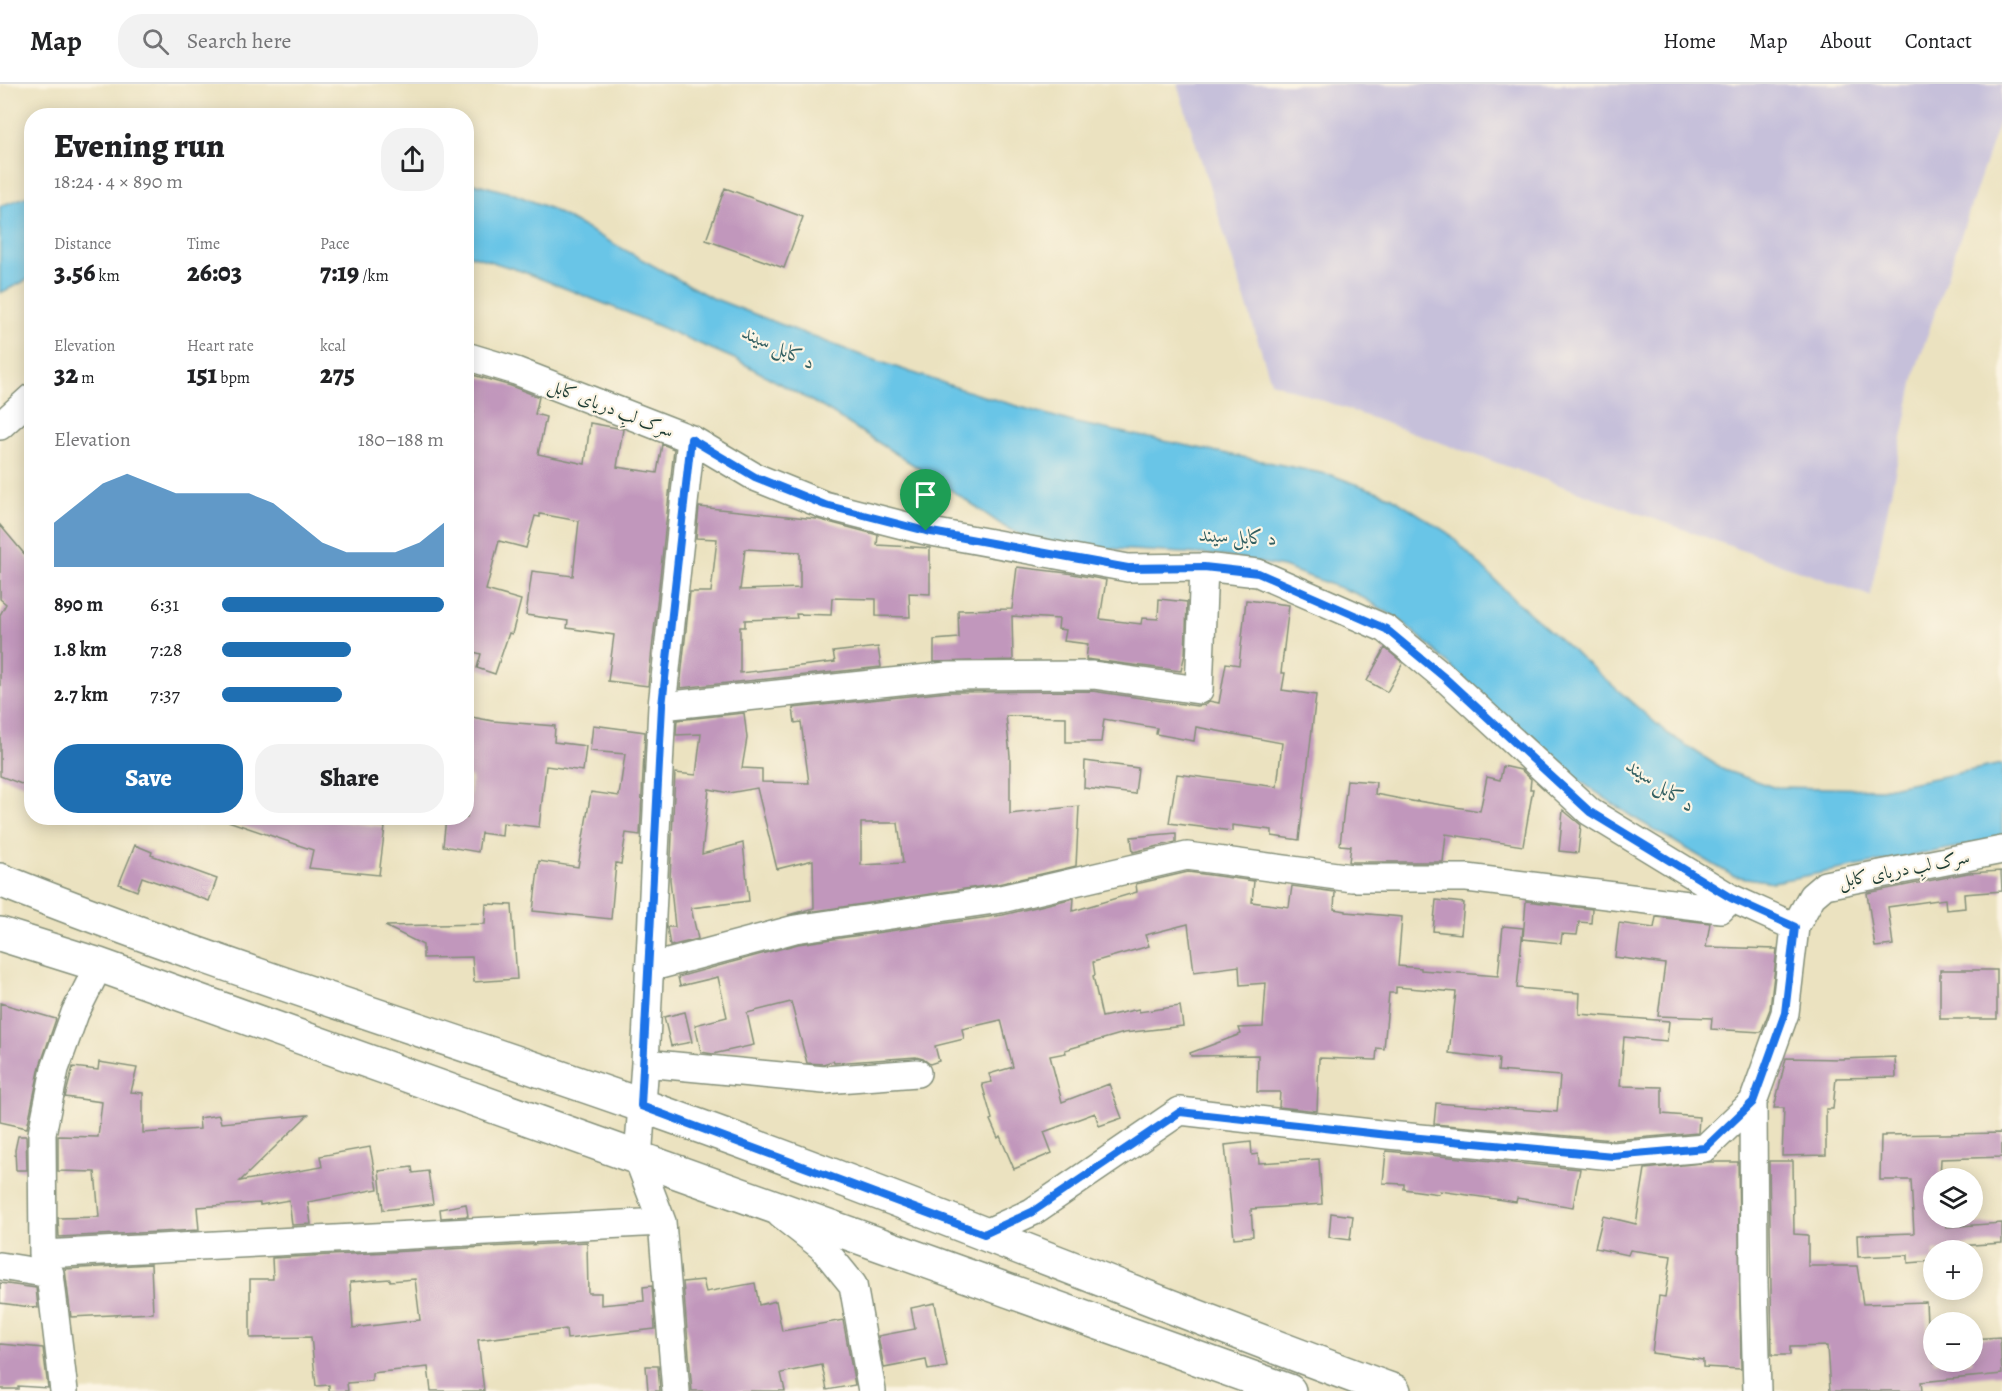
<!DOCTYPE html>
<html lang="en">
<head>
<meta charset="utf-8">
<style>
  :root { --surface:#fff; --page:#f2f2f2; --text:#202124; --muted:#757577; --line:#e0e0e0; --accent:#1f6fb2 }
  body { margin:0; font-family:Alegreya,Amiri,serif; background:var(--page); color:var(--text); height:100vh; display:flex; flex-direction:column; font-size:22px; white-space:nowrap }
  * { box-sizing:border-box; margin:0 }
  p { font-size:20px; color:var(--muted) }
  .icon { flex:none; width:33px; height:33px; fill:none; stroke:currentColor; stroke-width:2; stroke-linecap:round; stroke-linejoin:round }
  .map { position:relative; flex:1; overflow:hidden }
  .drawer { position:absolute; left:24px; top:24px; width:450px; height:717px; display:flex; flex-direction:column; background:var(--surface); border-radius:24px; box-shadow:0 3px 15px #0003 }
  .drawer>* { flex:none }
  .tools { position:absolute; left:1923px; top:1084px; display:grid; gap:12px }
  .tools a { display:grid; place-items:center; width:60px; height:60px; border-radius:50%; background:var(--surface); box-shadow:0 3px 15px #0003; font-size:30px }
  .pin { position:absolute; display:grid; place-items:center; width:51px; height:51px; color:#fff; margin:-62px -26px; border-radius:50% 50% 50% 0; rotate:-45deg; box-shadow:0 0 6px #0007 }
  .pin .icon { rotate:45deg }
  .round { display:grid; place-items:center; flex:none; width:63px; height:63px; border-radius:24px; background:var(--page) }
  .head { display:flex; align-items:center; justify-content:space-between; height:102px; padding:0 30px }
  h1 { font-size:33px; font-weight:800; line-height:45px }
  .metrics { display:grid; grid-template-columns:repeat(3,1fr); gap:9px; height:102px; padding:6px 30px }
  .metrics div { display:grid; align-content:center }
  .metrics b { font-size:26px; font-weight:800 }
  .metrics small { font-size:16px; font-weight:400 }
  .metrics p { font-size:16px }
  .chart { height:168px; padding:12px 30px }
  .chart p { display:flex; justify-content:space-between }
  .chart svg { width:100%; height:108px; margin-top:6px; fill:var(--accent); opacity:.7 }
  .button { display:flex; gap:12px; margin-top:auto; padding:12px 30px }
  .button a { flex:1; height:69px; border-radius:24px; background:var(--accent); color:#fff; font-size:24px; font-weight:800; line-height:69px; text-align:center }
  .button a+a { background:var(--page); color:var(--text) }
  ul { padding:0 30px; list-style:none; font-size:20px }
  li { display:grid; grid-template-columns:96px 72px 1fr; align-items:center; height:45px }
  li i { height:15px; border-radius:8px; background:var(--accent) }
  header { display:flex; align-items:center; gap:36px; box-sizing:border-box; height:84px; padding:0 30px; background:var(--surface); border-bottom:2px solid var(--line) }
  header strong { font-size:28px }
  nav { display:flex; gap:33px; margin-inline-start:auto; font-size:21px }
  .search { width:420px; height:54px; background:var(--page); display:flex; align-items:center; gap:15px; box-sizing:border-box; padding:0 21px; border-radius:24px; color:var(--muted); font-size:22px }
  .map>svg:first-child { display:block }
  .industrial { fill:#c6c0da }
  .water { fill:#69c5e7; stroke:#44818e; stroke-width:1.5 }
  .building { fill:#c197bc; fill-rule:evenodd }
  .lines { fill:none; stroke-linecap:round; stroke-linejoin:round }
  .minor-casing { stroke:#85907a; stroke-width:30 }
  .major-casing { stroke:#85907a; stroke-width:36 }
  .minor { stroke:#fff; stroke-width:27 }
  .major { stroke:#fff; stroke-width:33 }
  .route-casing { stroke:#fff; stroke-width:12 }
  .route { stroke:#1a73e8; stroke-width:8 }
  .labels { text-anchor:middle; stroke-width:4.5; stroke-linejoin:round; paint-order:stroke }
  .street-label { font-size:18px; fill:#1f3d34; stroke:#fcf5e5 }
  .water-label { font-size:20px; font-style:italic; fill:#325f61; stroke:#fcf5e5 }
</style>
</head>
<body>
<header>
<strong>Map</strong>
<div class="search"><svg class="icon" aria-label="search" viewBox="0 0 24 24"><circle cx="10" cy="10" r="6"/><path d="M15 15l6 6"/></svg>Search here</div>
<nav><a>Home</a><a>Map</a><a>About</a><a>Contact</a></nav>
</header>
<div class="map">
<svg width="2002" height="1307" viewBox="0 0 2002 1307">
  <rect width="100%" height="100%" fill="#fcf5e5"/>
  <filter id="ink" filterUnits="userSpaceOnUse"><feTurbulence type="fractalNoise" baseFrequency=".0167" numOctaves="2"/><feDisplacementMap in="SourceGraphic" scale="12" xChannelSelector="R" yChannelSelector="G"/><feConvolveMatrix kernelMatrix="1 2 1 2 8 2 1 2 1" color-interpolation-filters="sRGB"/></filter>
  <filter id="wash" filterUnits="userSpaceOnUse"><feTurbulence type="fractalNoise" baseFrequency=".008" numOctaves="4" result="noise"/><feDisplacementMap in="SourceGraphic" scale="24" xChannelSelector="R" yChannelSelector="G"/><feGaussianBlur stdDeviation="1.35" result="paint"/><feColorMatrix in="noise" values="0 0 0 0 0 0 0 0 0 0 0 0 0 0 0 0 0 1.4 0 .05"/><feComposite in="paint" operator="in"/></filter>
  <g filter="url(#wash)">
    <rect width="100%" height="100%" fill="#ebe2c0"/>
    <path class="industrial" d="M1177,0h825v29l-86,256 -46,227 -599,-214z"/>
    <path class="water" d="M466,97l48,13 35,14 161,89 153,59 113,38 100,29 255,52 61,22 56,36 70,70 149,130 57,37 49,17 108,2 121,-25v75l-229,43 -40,-6 -102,-60 -64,-44 -61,-52 -75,-73 -31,-27 -43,-26 -74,-27 -66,-12 -152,-9 -30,-4 -30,-15 -85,-58 -96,-61 -87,-48 -109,-47 -107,-42 -54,-17z
      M31,111v83l-31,15v-87z"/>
    <g id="blocks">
      <path class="building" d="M725,104l78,29 -19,51 -78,-28z
        M466,289l45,13 28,11 -4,17 11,3 -8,37 47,10 5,-41 33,6 -6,38 40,6 5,-29 12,5 -26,237 -40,-5 6,-46 -47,-7 1,-7 -42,-6 6,-44 41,5 6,-55 -39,-7v3l-5,-1 -9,32 -27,-7 -13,49 35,10 -9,34 -3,-1 -14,41 -18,-6 4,-14 -15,-4v-200l8,-38 -8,-1z
        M699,423l118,12 61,16 -1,10 53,3v46l-21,-1 1,24 -34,-1v-17l-44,-1 -1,17 -35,-1 1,4 -52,2v7h-5v46l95,-11 -2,-10 45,-5 3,20 -201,21 10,-96h21l6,-53 -21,-1zM745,465l55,3v36l-60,2z
        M0,441l32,38v225l-32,-12v-161l6,-11 -6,-5z
        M1017,483l50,6 39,7 -6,39 41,5 1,-6 16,1 1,-20 28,3 -2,52 -4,17 -95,-12 2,-15 -24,-3 2,-11 -8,-1 1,-10 -47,-3 1,44 -79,2v-22l25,-2 -1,-28 54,-1z
        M1246,516l43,5 -8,68h4l-3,17 34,5 -17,145 -27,-4v-6l-40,-5v6l-63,-8 8,-49 100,13 5,-44 -86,-16 -2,14 -38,-7 1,-6 -53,-9 -3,23h-35v-25l-60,-1 4,40v58l69,-8 -3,60 -78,18 -210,31 26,-7 -1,-48 -36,9 -20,-81 -28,5 -20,-4 -7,65 41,-11 6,58 -58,7 7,31 -28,7 -3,-19h8l-5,-48 5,-106 21,2 5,-41 -25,1 1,-15 67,-7 3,25 -5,30 20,1v13l47,1 -8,-61 -6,1 -2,-15 155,-16 144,-1 105,15 8,-1 4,-4 10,2 7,-40 13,2zM861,739h37l5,40 -42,2z
        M1385,564l18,15 -16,29 -20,-11z
        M466,632l27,5 62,5 -1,16 32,4 -3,25 -37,-5 -7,61 -36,-4 -1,13 -21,-3 -3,19 -35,-6 3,-28h21l5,-41 -6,-1z
        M593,641l52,7 -5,103 -14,-2 -5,31 -5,-1 -5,56 -78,-8 6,-50 39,6 13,-75 28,4 6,-42 -35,-3z
        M1085,677l53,7 -3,26 -51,-6z
        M1503,682l18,4 10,9 -1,10h3l-10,57 -77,-12 -3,28h-94l2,-16 -11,-1 7,-65 29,2 -1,12 42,8v-1l63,10 7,-34 13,3z
        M1563,726l18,15 -3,28 -19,-2z
        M228,734h86l71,9 -6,48 -70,-7 4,-18 -85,-29z
        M1176,749v9l-43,10 -2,-15z
        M135,761l17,7 -1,3 66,24 -8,22 -67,-24 -5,14 -18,-7z
        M2001,787l1,20 -38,3 1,14 -19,2 -1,-11 -57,8 5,38 -18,2 -8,-54 101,-20z
        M1188,788l66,9 -2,21 37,5 3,-21 43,6 -1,17 12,2v1l56,5 -4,49 23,2v2l77,6 5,-50 20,2 -6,60 63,5 -1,21 90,7 -2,20 -43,-4 -4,49 42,1v27l37,3 -1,16 -85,7 -179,-16 2,-21 121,9 3,-36 -62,-5 1,-12 -50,-6 7,-61 -60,-5v6h-7l-5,56 -7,-1 -1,12 -57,-2 -2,53 -38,-4 1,-15h-23l1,-37 -67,1 -1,-3 51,-19 -2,-6 24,-1 3,-44 -26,2 -1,-19 -45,6 -6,-48 -43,11 4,11 -56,16 2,13 -2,1 9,41 37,-8v3l41,-6 3,20 -59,7 -59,17 1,3 -16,3 12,46 47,-18 13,34 -23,8 -4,-13 -51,19 8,21 -38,16 -14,-33 -2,2 -8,-18 2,-1 -10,-35 10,-2 -3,-8 24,-7 -12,-47 -39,9 2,10 -29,7 4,15 -9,3 -7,-5 -7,-2 -82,6 -1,-2 -10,3 -16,-1 -16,-61 -44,11 7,32 -41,9 -12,-2 -6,-27 32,-8 -9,-40 -38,9 -2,-9 120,-33 205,-29 71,-17 -1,13 64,-19 -1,-8z
        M1436,816l28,3 -3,31 -28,-3z
        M1526,817l66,8 -1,14 -12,-1 -2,13 -15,-1 -1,9 -38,-4z
        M486,820l26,1 5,74 -43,3 -2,-25 -49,1v-13l-38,-19 100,-2z
        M1656,833l54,6 -4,24 71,2 -7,60 -9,23 -50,-3 1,-11 -54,-2 7,-52 -50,-7 4,-34 35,5z
        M1940,886h57v49h-57z
        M0,919l56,16 -16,47 -13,62 -27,-6z
        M685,928l7,30 -21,4 -7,-29z
        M1895,973l1,20 -60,1 -3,31h-7v46l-44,1 2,-48h-10l12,-50 55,1z
        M99,978l38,6 -6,24 12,1v40l57,-4 -1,-11 20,-3 2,8 87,-8 -68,66 82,-14 -2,-11 50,-9 8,42 -70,13 3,22 -19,1 -3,-25 -29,5v-2l-63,4 2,23 -140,7 -1,-19 41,-1 -4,-45 -37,-1v-35l40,1 4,-35 -37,-5 8,-30 25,3z
        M2002,1049v24l-61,2 -1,20h-6v39h12v9l56,-4v20l-43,3 1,5h-26v10l-26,2v-8l-50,2 -1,-22 57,-2 -3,-53h-31l1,-44h4v-1z
        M18,1052h8l1,34h-11l-1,-20z
        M1251,1058l1,13 6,-1 1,9 60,-4 3,45 -71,5 2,27 -19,2 -9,-93z
        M1386,1067l194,18 -7,38 -56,-9 -1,4 -76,-11 -1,3 -35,-5v-5l-21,-1z
        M1769,1077h24l1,73 14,1v31h49l6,38 63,-2 2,41h6v19h38v-23l28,-2 2,37 -81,8 1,9h-92l-3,-45 -37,1v8h-18z
        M1710,1078h28l3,207 -38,-2v-7l-51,-7 7,-57 6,1 6,-41 -41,-6 -2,5 -33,-7 8,-32 33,8 9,-55z
        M412,1083l1,6 15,-2 5,33 -50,6 -4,-39z
        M466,1120l2,12 -27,2 -1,-9z
        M1331,1129l22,3 -3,24 -21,-3z
        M587,1158l1,51h13v12l43,-4 -1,-14 9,-1 3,43 -88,10 -1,-10 -88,11 6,51h-53l-3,-24 -56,6v8l-25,2 1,8h-19v-6l-13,1 -5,-49 -61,1v-59h23l-1,-21zM390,1195v2l25,-2 5,41 -67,8 -3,-46z
        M151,1180l2,49 -82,4 -6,-48z
        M703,1196l3,12 49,-9 4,22 17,-4 6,30 61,-11 12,65 -28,5 -5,-25 -41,8 4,18h-93l-9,-109z
        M0,1199l36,5 2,20 -38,-5z
        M935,1219l12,64 -19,3 -2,-10 -42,8 -6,-32 37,-7 -4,-21z
        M0,1260l43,4 5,40 -30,-2v3h-18z
        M646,1282h12l2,25h-12z"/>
    </g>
  </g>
  <g filter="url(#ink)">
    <use href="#blocks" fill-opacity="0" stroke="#85907a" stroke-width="1.5"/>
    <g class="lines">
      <g class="minor-casing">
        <path id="minor" d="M466,272l50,15 175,68 64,38 69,28 102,26 202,37 76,-1 54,6 128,56 59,49 145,134 141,86 64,29 17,-31 13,-11 177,-35
          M0,342l32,-29
          M662,622l285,-30 146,-1 106,15 5,-123
          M649,884l146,-39 206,-30 186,-43 165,22h115l254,31 10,-11
          M645,979l179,17 93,-7
          M1753,1018l1,183 3,106
          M781,1131l41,32 31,38 19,106
          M984,1150l48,-22 148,-101 208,24 225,21 92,-8 48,-46 32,-89 10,-86
          M43,1170l619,-32
          M0,1182l50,8
          M64,1307l-14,-117 -7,-20 -1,-120 13,-65 20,-56 24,-48
          M676,1307l-14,-169 -24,-63 7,-96 17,-357 29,-267"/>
      </g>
      <g class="major-casing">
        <path id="major" d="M0,796c210,84 427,150 640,225 254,89 502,194 754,286
          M0,850l99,31 1190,426"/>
      </g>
      <use href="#minor" class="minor"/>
      <use href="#major" class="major"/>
    </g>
  </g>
  <g class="lines" filter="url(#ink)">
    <g class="route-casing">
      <path id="route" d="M691,355l64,38 70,28 101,26 202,37 76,-1 54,6 128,56 59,49 145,134 141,86 64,29 -10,86 -32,89 -48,46 -92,8 -225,-21 -208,-23 -148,100 -48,22 -343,-128 21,-400z"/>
    </g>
    <use href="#route" class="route"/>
  </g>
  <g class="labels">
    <g class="street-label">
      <text transform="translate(611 324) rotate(21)" y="6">سرک لبِ دریای کابل</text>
      <text transform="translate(1904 785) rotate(-11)" y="6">سرک لبِ دریای کابل</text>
    </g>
    <g class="water-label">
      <text transform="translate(779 263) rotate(25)" y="7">د کابل سيند</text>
      <text transform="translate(1238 452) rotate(3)" y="7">د کابل سيند</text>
      <text transform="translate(1661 701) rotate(34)" y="7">د کابل سيند</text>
    </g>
  </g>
</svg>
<div class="tools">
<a><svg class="icon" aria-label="layers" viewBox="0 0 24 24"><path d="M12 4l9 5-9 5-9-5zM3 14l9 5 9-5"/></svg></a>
<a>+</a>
<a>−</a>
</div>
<div class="pin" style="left:926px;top:447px;background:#1e9e55"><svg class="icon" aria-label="arrive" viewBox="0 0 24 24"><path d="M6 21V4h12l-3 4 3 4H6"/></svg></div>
<section class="drawer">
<div class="head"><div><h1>Evening run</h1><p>18:24 · 4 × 890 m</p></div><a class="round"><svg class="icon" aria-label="share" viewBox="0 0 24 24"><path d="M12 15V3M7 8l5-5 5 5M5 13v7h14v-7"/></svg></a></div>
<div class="metrics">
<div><p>Distance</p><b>3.56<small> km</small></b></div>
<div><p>Time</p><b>26:03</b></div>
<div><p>Pace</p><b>7:19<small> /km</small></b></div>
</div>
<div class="metrics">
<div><p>Elevation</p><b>32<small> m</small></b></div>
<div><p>Heart rate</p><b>151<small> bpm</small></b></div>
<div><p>kcal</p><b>275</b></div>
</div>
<div class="chart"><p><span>Elevation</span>180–188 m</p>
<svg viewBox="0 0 160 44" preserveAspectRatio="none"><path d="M0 44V26L10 18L20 10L30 6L40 10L50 14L60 14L70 14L80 14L90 18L100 26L110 34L120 38L130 38L140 38L150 34L160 26V44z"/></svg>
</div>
<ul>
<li><b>890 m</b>6:31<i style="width:100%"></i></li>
<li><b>1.8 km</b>7:28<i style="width:58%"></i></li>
<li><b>2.7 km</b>7:37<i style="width:54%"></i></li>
</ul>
<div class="button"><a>Save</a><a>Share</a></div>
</section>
</div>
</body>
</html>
